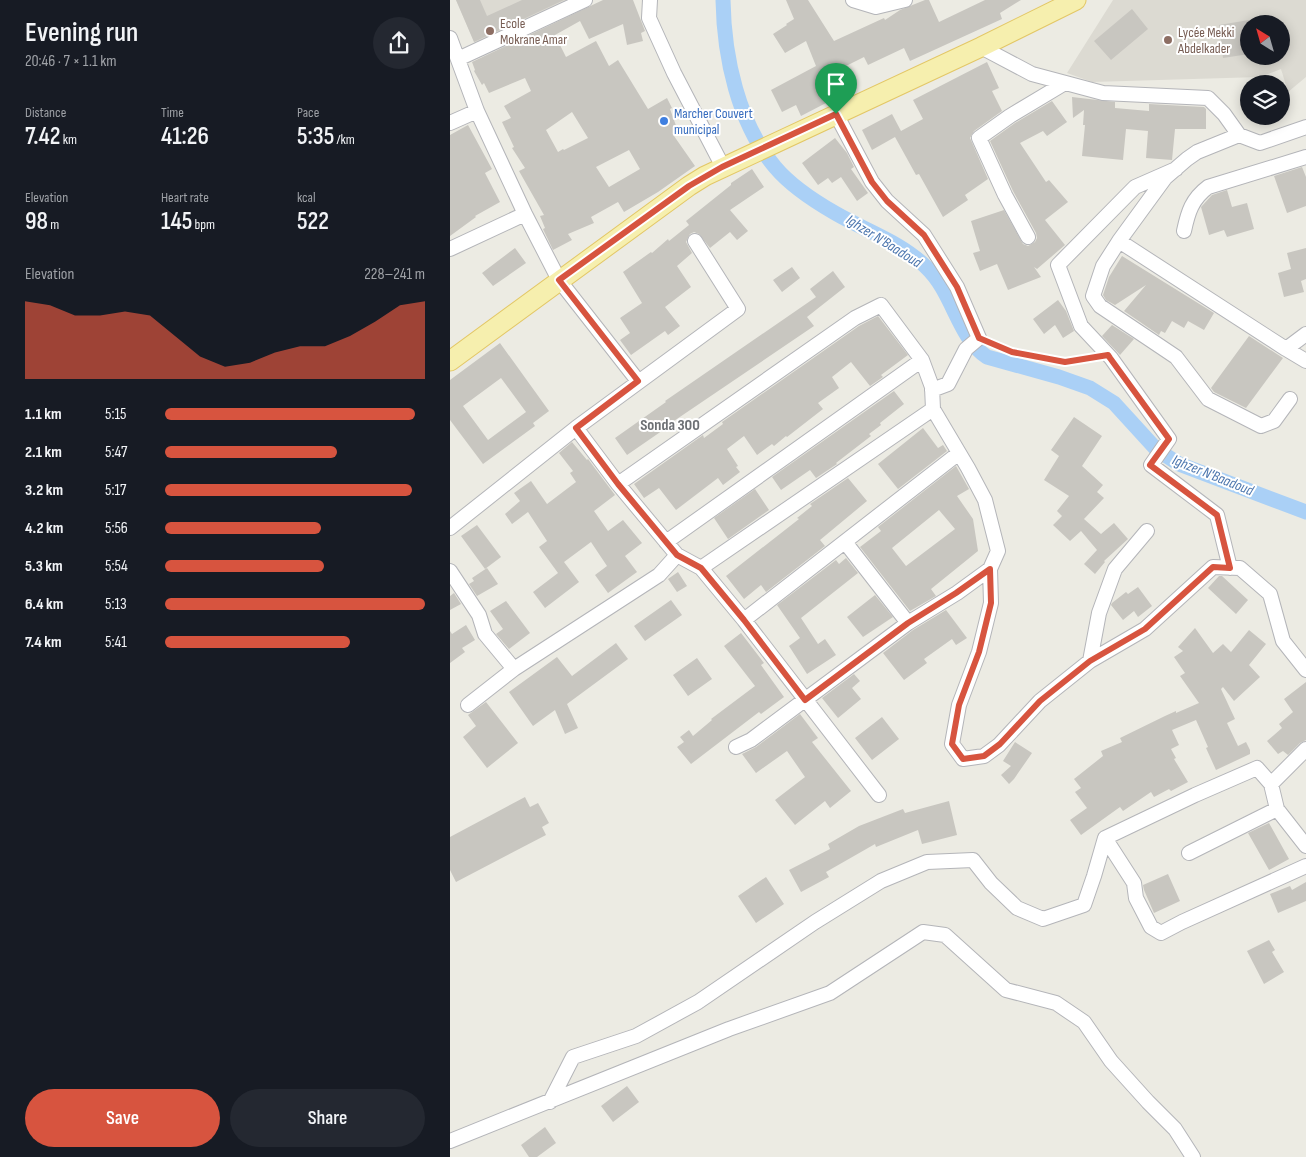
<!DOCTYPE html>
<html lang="en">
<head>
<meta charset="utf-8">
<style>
  :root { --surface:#171b24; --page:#242831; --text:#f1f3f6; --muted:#9ea1a6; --accent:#d7543f }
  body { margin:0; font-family:"Sofia Sans Condensed",sans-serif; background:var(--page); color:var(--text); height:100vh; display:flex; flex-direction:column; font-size:19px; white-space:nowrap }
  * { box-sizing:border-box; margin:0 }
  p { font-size:16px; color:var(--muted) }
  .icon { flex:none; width:28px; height:28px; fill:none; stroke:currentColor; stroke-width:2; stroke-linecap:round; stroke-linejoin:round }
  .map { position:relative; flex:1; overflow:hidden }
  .side { display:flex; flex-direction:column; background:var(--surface); width:450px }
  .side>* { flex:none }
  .needle { width:32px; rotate:323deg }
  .controls { position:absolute; left:790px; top:15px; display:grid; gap:10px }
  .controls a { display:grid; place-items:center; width:50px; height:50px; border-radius:50%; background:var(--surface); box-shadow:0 2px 12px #0003; font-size:25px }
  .pin { position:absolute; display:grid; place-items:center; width:42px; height:42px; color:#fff; margin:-51px -21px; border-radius:50% 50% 50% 0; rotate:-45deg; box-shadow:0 0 5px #0007 }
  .pin .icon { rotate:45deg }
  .round { display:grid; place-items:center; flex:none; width:52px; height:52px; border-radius:26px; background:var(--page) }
  .headline { display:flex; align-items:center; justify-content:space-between; height:85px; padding:0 25px }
  h1 { font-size:28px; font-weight:600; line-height:38px }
  .figures { display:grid; grid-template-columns:repeat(3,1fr); gap:8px; height:85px; padding:5px 25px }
  .figures div { display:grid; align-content:center }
  .figures b { font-size:25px; font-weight:600 }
  .figures small { font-size:14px; font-weight:400 }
  .figures p { font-size:14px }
  .chart { height:140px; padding:10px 25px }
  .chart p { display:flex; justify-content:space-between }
  .chart svg { width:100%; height:90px; margin-top:5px; fill:var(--accent); opacity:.7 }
  .action { display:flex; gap:10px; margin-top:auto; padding:10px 25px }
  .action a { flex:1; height:58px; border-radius:30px; background:var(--accent); color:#fff; font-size:20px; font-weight:600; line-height:58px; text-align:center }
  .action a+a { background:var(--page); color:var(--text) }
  ul { padding:0 25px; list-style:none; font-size:16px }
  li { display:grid; grid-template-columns:80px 60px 1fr; align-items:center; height:38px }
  li i { height:12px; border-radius:6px; background:var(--accent) }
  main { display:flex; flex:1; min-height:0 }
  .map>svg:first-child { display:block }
  .education { fill:#dcdad2; fill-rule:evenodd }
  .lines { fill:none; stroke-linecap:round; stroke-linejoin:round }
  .canal { stroke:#aad0f6; stroke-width:15 }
  .building { fill:#c8c6c0; fill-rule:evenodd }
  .minor-casing { stroke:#b4b5b9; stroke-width:16 }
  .major-casing { stroke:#e3c766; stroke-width:21 }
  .path { stroke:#9cc2a9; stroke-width:2.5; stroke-dasharray:5 2.5; stroke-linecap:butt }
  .minor { stroke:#fff; stroke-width:14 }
  .major { stroke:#f6efae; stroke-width:19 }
  .route-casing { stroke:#fff; stroke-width:10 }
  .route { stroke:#d7543f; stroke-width:6 }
  .education-dot { fill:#8d6e63; stroke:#fff; stroke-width:2 }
  .shop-dot { fill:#3f7fe0; stroke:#fff; stroke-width:2 }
  .labels { text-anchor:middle; stroke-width:4; stroke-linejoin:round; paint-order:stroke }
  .education-label { font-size:14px; fill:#785e54; stroke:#fff; text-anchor:start }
  .shop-label { font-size:14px; fill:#366cbe; stroke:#fff; text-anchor:start }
  .water-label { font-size:15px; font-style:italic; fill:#4c76ae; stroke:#fff }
  .quarter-label { font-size:16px; font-weight:bold; fill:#6c7074; stroke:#fff }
</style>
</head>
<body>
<main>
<section class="side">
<div class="headline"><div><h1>Evening run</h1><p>20:46 · 7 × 1.1 km</p></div><a class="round"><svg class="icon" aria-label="share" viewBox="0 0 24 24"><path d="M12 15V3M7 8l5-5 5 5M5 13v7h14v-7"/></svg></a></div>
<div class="figures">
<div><p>Distance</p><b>7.42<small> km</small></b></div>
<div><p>Time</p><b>41:26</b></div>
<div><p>Pace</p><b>5:35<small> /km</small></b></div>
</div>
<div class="figures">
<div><p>Elevation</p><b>98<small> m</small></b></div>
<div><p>Heart rate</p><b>145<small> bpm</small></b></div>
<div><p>kcal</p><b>522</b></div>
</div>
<div class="chart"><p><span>Elevation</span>228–241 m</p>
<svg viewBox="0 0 160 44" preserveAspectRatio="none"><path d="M0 44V6L10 8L20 13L30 13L40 11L50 13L60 23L70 33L80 38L90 36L100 31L110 28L120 28L130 23L140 16L150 8L160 6V44z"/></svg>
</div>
<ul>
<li><b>1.1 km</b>5:15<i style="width:96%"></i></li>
<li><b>2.1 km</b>5:47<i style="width:66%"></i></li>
<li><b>3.2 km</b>5:17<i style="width:95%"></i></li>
<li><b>4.2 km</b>5:56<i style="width:60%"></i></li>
<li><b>5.3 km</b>5:54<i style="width:61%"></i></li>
<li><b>6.4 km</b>5:13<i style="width:100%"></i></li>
<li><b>7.4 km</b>5:41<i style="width:71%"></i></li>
</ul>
<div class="action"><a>Save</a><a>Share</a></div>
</section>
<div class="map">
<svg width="856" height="1157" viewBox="0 0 856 1157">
  <rect width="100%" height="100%" fill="#ecebe3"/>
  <path class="education" d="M6,0h122l-102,46z
    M663,0h193v77l-18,15 -7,-23 -21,8 -168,5 -25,-9zM799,24h32v32h-32z"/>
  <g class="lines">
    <path class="canal" d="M273,0c1,57 15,123 52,167 16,19 39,34 60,46 31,18 66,29 91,54 27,25 32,71 61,90l72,20 31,11 24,15 42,46 23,15 127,48"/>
  </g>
  <path class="building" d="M6,0h24l7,16 35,-16h42l-90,42z
    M153,0h30l12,31 -4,2 2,8 -16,4 -4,-21 -34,15 -9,-18 -25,14 11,22 30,-16 13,25 9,-6 30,49 19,-11 5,10 -2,1 9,25 -5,2 21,30 -37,26 -34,20 -6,-10 -27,15 3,6 -26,11 4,6 -19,10 -10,-21 2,-1 -5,-12 4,-1 -25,-44 6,-3 -13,-20 2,-1 -12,-25 9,-4 -7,-12 27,-15 -6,-13 -36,15 -5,-10 -2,2 -8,-14 1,-1 -3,-8zM122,112l16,26 -24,12 -1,-1 -5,3 -12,-22zM179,150l11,19 -31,18 -13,-20z
    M336,0h22l26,41 50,-23 1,2 15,-10 25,-10h4l10,22 46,-22h36l-21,13 2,6 -92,42 -6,-13 -36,17 -4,-8 -20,10 7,18 -28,12 3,6 -25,13 -5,-11 -14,7 -11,-22 45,-24 -10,-25 -21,12 -12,-19 14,-9 -1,-1 8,-5z
    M682,9l16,20 -37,31 -17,-19z
    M799,20v34l-26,4 -4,-33z
    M537,62l12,26 -7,3 10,20 -28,20 -4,7 18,41 -23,16 3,5 -25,17 -24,-43 -3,1 -21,-38 -23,13 -10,-20 30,-16 9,17 22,-12 -10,-19z
    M622,97l43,5v6l34,3v-7l55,3 2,2v20h-31l-3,31 -26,-2 2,-27 -22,-2 -3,31 -41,-4 3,-31h-2l1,-15 -11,8z
    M602,101l15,21 -20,14 -4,-5 -23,12 26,39 3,-2 19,22 -23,18 20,25 -28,24 -3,-2 7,10 -33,13 -11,-26 -17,7 -7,-18 7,-2 -9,-30 33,-11 19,34 5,2 7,-4 2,-4 -1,-5 -23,-42 -23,-50 25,-18z
    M18,125l24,44 -7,4 15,29 -25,14 1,1 -26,19v-101z
    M385,138l12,15 7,14 -3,2 17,24 -11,8 -16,-24 -9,6 -4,-5 -10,7 -16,-22z
    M852,167l4,10v29l-19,7 -13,-37z
    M302,169l12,18 -34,23 18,21 -11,9 -7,-8 -20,16 -11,-14 -5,-2 -4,2 -4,8 6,11 -15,13 14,21 -26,20 15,19 -12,9 -3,-4 -34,24 -11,-15 10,-7 -10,-15 22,-15 -19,-31 28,-20 1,1 16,-14 1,2 20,-16 -3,-4 45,-36v-2z
    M777,190l5,17 15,-4 7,26 -27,8 -3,-7 -15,5 -8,-28 11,-12z
    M65,248l11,15 -33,23 -11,-13z
    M856,248v31l-5,2 3,11 -20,5 -6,-24 13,-4 -4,-16z
    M672,256l92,57 -10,17 -16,-9 -4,7 -12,-7 -7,12 -4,-2 -2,4 -35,-24 22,-26 -31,20 -9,-5 -3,-5 6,-18z
    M342,267l8,11 -18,14 -9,-12z
    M383,271l12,16 -38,30 7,9 -146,99 1,1 -42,29 -12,-17 51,-36 -1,-1 151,-104 -6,-8z
    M608,300l8,11 8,20 -11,7 -8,-13 -11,9 -11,-15z
    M428,316l30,39 -27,20 2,2 -13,9 -19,-24 -19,15 7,11 -21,15 5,6 -36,28 -1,-1 -12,10 -2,-2 -15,11 -13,-19 -17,13 11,17 -2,1 4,5 -17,13 -5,-7 -42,32 -17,-22 -15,10 -10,-14 69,-49 1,3 19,-14 -1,-2 137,-96z
    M662,325l22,14 -14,16 -18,-19z
    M799,336l34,22 -37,50 -32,-16 -3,-4z
    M50,343l49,68 -16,12 2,3 -52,38 -33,-44v-40zM51,378l25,34 -38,28 -25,-34z
    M444,391l10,13 -24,19 1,2 -12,9 2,2 -35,27 1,1 -21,14 -6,-8 -29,20 -9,-13z
    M624,417l28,19 -20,30 21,19 -6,7 7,6 -20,21 17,15 13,-11 14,16 -24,22 1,1 -10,12 -11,-10 13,-14 -16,-19 -11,10 -17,-16 9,-9 -5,-5 12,-15 -25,-16 15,-24 -8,-6z
    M473,428l15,20 5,-3 4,6 -49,38 -20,-25z
    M122,442l15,18 1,-1 27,36 -21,16 14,20 15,-11 19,23 -17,13 12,16 -29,21 -13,-18 12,-9 -16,-24 -27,20 15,20 -34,26 -12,-16 25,-19 -19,-26 8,-6 -19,-29 -16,12 -7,-10 15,-13 -6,-8 17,-12 16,23 29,-22 -6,-9 3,-2 -14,-18z
    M506,466l13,23 -12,7 16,23 5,32 -47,38 5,7 -26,15 -50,-64 21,-16 -3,-4zM489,510l16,19 -49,37 -14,-18z
    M398,478l19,23 -47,39 5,6 -59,46 -5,-7 -17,14 -18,-23 73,-57 -2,-1 15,-12 -2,-2z
    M305,489l14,21 -41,29 -14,-21z
    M27,525l24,32 -16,12 -24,-33z
    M396,558l12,15 -57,45 17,26 7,-5 11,16 -29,19 -18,-28 11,-8 -23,-33 59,-45 3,4z
    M37,568l11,16 -21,12 -8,-12 5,-3 -2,-3z
    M228,572l9,14 -10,6 -9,-13z
    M769,576h3l26,24 -12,14 -28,-26z
    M688,587l14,19 -14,11 -4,-6 -11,9 -12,-15 1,-2 14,-11 2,2z
    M4,593l7,11 -11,6v-14z
    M425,595l18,22 -30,20 -16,-20z
    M221,600l11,15 -37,26 -11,-15z
    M56,601l24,32 -21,16 -13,-15 7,-5 -13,-18z
    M496,610l21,28 -11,7 -4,-6 -28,20 3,4 -23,17 -21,-27 30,-23z
    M16,625l9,15 -13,8 3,4 -15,11v-32l2,3z
    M745,628l18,25 10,-9 8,8 18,-22 17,14 -17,21 11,12 -26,24 -11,-14 -2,2 14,30 -8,4 11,23 8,-4 4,8v4l-34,16 -10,-22 2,-1 -12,-27 -24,10 7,15 -8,4 5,9 -2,1 14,23 -17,9 -2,-2 -15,8 -3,-5 -28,19 -3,-4 -39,28 -11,-15 17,-12 -12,-16 6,-4 -7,-9 29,-23 -2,-5 21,-9 -2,-4 45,-22 11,-5v2l23,-10 -19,-27 5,-3 -11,-16 9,-6 -5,-4z
    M291,633l23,30 -3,2 23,32 -23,17 -2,-2 -68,52 -14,-17 7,-5 -4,-5 9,-7 4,6 19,-16 -1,-1 44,-33 -31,-40z
    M166,643l12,16 -61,45 11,24 -13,6 -10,-24 -22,16 -24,-34 48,-35 15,19z
    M247,658l15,21 -24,17 -15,-21z
    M404,674l6,7 -8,7 9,11 -23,19 -16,-20z
    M856,682v58l-6,3 -12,12 -5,-4 -5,3 -11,-13 15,-13 -3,-4 14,-12 -9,-13z
    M36,702l32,41 -31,25 -24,-31 13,-11 -8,-11z
    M350,714l18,24 -6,4 39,49 -21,17 -5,-7 -30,24 -20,-25 30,-23 -18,-26 -31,22 -14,-19 14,-7z
    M432,717l17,22 -27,21 -17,-22z
    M565,742l17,11 -18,26 -5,5 -8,-9 10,-9 -8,-5z
    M75,797l5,10 8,-4 11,20 -7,4 4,8 -90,47 -6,-12v-33z
    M499,801l8,34 -35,9 -4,-14 -42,17 -1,-3 -49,28 3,5 -28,15 -12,-22 41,-21 -2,-5 31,-18 44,-17 2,4z
    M819,823l20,36 -20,11 -21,-37z
    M718,874l12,27 -26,12 -10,-23 -1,-5z
    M316,877l18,27 -28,19 -18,-27z
    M856,882v19l-28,12 -8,-19 20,-8 2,4z
    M819,940l6,10 -3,2 12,20 -20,12 -17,-33z
    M177,1086l12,16 -26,20 -12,-16z
    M95,1127l11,16 -19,14h-8l-8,-12z"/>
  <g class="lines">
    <g class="minor-casing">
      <path id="minor" d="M200,0l-1,18 25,55 49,94
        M403,0l23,7 29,-7
        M0,38l27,73 48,103 34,66 79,101
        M531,47l51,27 71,19 105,5 16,16 15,21 21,8 46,-16
        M8,59l127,-59
        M386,114l36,68 15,19 37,34 33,52 22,51 -13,11 -18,35 -16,6
        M0,123l27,-12
        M789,135l-42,17 -10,7 -22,19 -46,63 -16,25 -10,30 7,10 76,51 32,42 53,27 13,-5 16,-22
        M726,169l-41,18 -77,78 23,61 30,32 58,81 -18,26 66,50 13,53
        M734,231c4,-19 8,-32 24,-44l98,-30
        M578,237l-23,-42 -26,-57 31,-22 55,-33
        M669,241l167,108 20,-15
        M0,249l75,-35
        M836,349l20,12
        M126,428l42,56 59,71 24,13 43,52 135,175
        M168,484l237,-166 26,-13 41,55 10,27 1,22 35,59 17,32 13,51 -8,18
        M0,528l126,-100 162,-119 -43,-68
        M216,542l256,-182
        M395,542l63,81
        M251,568l232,-159
        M0,571l29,44 6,19 29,35 145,-94 18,-20
        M294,620l215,-167
        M640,661l9,-48 16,-44 32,-38
        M18,705l46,-36
        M286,747l15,-7 157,-117 49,-30 33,-24 1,34 -12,49 -20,53 -7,39 11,15 21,-3 15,-11 41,-44 50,-40 55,-32 68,-62 27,1 30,26 13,47 23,29
        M821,784l35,-35
        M655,838l29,45 2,15 15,29 10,6 21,-11 124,-56
        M739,853l88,-44
        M100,1102l23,-45 63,-21 62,-34 117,-80 66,-41 46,-19 46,-2 18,23 26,25 26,11 41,-14 10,-29 11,-38 90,-43 62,-27 14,16 6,25 29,37
        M0,1141l279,-112 101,-36 93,-61 22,3 61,55 50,13 28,19 27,39 37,41 27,27 18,28"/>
    </g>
    <g class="major-casing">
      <path id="major" d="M0,361l239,-175 16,-10 276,-129 95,-47"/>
    </g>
    <path class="path" d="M542,344l20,8 53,10 26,-4"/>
    <use href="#minor" class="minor"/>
    <use href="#major" class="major"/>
  </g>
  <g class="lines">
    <g class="route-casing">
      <path id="route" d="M386,114l36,68 15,19 37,34 33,52 22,51 33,14 53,10 43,-7 2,3 59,81 -19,26 67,50 13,53 -17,-1 -68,62 -55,32 -50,40 -40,43 -16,12 -21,3 -11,-15 7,-39 20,-53 12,-49 -1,-34 -34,24 -48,30 -103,77 -61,-80 -43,-52 -24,-13 -59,-71 -42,-56 62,-47 -79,-101 130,-94 33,-19z"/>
    </g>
    <use href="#route" class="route"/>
  </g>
  <g class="education-dot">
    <circle cx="40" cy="31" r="5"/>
    <circle cx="718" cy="40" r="5"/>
  </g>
  <circle class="shop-dot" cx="214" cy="121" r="5"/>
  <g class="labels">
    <g class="education-label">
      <text x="50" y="28">Ecole<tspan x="50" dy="16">Mokrane Amar</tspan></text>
      <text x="728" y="37">Lycée Mekki<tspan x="728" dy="16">Abdelkader</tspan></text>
    </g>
    <g class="shop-label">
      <text x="224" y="118">Marcher Couvert<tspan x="224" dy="16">municipal</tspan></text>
    </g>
    <g class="water-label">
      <text transform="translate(434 241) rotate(32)" y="5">Ighzer N'Baadoud</text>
      <text transform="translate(763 475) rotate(22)" y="5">Ighzer N'Baadoud</text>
    </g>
    <g class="quarter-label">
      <text x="220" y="430">Sonda 300</text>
    </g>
  </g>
</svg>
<div class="controls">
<a><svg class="needle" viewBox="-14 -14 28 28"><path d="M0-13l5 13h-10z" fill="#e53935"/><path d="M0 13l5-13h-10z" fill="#9ea1a6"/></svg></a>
<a><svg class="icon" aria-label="layers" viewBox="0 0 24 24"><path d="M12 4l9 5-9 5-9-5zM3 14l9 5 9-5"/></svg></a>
</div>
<div class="pin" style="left:386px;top:114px;background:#1e9e55"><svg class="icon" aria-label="arrive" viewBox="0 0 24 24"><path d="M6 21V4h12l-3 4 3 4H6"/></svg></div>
</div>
</main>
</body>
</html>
